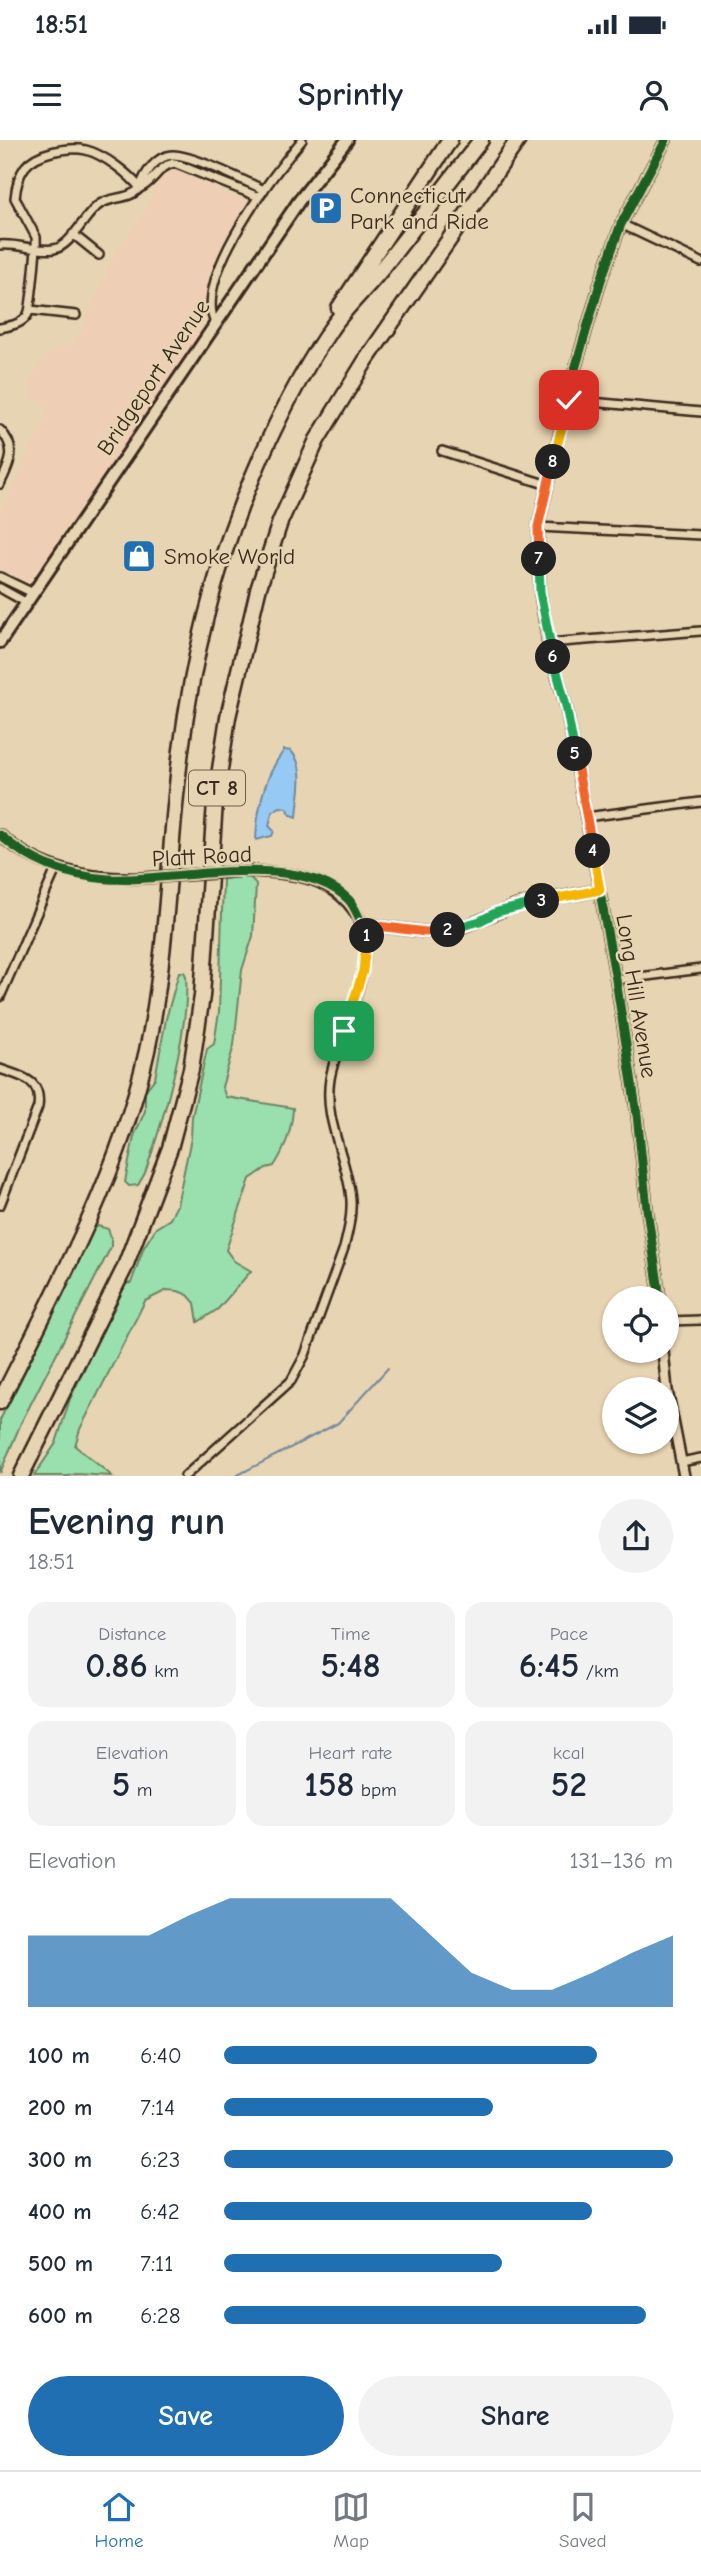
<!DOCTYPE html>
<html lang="en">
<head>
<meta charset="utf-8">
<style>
  :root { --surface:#fff; --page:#f2f2f3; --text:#1f2937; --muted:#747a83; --line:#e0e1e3; --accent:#1f6fb2 }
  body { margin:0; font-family:"Comic Neue",sans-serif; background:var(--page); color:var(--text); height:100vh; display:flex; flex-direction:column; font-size:26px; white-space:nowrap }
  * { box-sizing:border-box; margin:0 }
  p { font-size:23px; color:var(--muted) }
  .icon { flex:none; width:38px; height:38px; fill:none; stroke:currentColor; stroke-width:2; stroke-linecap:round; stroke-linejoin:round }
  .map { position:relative; height:1336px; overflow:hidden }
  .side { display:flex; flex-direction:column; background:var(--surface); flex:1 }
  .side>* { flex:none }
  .buttons { position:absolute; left:602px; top:1146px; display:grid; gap:14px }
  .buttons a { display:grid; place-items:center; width:77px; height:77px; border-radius:50%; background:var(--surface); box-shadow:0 2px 5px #0004; font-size:35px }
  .pin { position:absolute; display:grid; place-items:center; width:60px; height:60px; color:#fff; margin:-30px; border-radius:14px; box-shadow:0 4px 10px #0006 }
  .km { position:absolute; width:35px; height:35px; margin:-18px; border-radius:50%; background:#222; color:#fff; font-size:19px; line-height:35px; text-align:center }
  .round { display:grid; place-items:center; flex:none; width:74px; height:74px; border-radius:37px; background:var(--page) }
  .head { display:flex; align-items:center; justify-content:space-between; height:119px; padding:0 28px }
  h1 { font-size:38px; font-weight:700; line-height:52px }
  .metrics { display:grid; grid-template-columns:repeat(3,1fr); gap:10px; height:119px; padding:7px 28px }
  .metrics div { display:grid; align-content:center; border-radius:18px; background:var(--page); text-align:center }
  .metrics b { font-size:35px; font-weight:700 }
  .metrics small { font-size:19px; font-weight:400 }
  .metrics p { font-size:19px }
  .chart { height:196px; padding:14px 28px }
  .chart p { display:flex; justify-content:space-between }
  .chart svg { width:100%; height:126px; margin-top:7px; fill:var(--accent); opacity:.7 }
  .button { display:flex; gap:14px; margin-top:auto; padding:14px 28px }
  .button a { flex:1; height:80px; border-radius:42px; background:var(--accent); color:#fff; font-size:28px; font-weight:700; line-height:80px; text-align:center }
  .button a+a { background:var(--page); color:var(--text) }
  ul { padding:0 28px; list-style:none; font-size:23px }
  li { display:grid; grid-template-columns:112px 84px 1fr; align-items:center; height:52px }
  li i { height:18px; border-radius:9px; background:var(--accent) }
  .status { display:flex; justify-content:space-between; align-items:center; height:49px; padding:0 35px; background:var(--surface); direction:ltr }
  .status svg { height:19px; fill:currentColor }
  header { display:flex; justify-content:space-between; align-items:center; height:91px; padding:0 28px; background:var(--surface); font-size:32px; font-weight:700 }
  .tabs { display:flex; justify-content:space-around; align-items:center; height:98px; border-top:2px solid var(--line); background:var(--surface); font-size:19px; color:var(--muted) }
  .tabs a { display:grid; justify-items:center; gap:4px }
  .tabs .active { color:var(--accent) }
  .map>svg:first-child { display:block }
  .built { fill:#eecfb5 }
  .green { fill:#99e0ae; stroke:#6a8566; stroke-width:2 }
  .water { fill:#96c9f3; stroke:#72899e; stroke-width:2 }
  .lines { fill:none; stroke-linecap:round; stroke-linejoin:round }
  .stream { stroke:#72899e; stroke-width:2 }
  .minor-casing { stroke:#3b2a1e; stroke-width:12 }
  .tertiary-casing { stroke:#3b2a1e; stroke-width:14 }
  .secondary-casing { stroke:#3b2a1e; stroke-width:16 }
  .motorway-casing { stroke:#3b2a1e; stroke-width:19 }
  .minor { stroke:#e7d4b2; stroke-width:7 }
  .tertiary { stroke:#e7d4b2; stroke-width:9 }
  .secondary { stroke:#e7d4b2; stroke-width:10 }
  .motorway { stroke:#e7d4b2; stroke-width:14 }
  .tertiary-bridge-casing { stroke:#3b2a1e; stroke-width:14; stroke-linecap:butt }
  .tertiary-bridge { stroke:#e7d4b2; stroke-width:9 }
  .cycleway-casing { stroke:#e7d4b2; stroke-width:13 }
  .cycleway { stroke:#1b5e20; stroke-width:9 }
  .split-1-casing { stroke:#fff; stroke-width:14 }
  .split-2-casing { stroke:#fff; stroke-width:14 }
  .split-3-casing { stroke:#fff; stroke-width:14 }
  .split-4-casing { stroke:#fff; stroke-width:14 }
  .split-5-casing { stroke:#fff; stroke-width:14 }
  .split-6-casing { stroke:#fff; stroke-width:14 }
  .split-7-casing { stroke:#fff; stroke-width:14 }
  .split-8-casing { stroke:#fff; stroke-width:14 }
  .split-9-casing { stroke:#fff; stroke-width:14 }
  .split-1 { stroke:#f5b400; stroke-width:9 }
  .split-2 { stroke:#f0652b; stroke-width:9 }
  .split-3 { stroke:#22a559; stroke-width:9 }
  .split-4 { stroke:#f5b400; stroke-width:9 }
  .split-5 { stroke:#f0652b; stroke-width:9 }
  .split-6 { stroke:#22a559; stroke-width:9 }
  .split-7 { stroke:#22a559; stroke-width:9 }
  .split-8 { stroke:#f0652b; stroke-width:9 }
  .split-9 { stroke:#f5b400; stroke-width:9 }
  .labels { text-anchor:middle; stroke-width:5; stroke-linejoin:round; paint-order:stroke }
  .shield { fill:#e7d4b2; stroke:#6f5d4a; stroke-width:2 }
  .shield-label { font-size:21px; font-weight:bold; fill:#3b2a1e }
  .poi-label { font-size:23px; fill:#3b2a1e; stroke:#e7d4b2; text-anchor:start }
  .street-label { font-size:23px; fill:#3b2a1e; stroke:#e7d4b2 }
</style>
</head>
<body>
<div class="status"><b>18:51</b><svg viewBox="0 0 49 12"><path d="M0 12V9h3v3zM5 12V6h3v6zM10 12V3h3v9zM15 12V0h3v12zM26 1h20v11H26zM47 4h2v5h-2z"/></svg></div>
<header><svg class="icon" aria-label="menu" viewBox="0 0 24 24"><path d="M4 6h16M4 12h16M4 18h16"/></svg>Sprintly<svg class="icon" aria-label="person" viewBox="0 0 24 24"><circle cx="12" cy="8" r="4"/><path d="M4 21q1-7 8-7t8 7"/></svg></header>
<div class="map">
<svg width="701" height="1336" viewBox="0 0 701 1336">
  <rect width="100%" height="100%" fill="#e7d4b2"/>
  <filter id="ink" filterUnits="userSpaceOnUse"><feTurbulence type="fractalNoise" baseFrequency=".0143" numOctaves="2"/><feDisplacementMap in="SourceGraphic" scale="14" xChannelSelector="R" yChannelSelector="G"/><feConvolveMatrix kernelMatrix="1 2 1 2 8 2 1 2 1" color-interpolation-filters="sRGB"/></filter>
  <g filter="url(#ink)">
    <path class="built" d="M173,28l77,35 -32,51 -10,21 -4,46 -6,16 -165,247 -5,1 -28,-14v-56l50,-107 -17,-11 -3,-14 13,-27 32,-13 42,-95 26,-33 18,-41z"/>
    <path class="green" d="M239,737l12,1 5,7 -3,51 -11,34 -8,75 -12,42 4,10 67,11c-1,20 -8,42 -19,58l-8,2 -16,11 -24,71 8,11 17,10 -33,38 -20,13 -3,-19 -7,-8 -10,-4 -11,-1 -22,11 -65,128 -5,17 37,30 -36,-2 -8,2h-34l22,-33 14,-44 54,-115 7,-1 13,-36 12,-19 14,-9 7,-14 14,-67 1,-21 15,-68 7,-5 5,-32 4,-133z
      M179,832h5l2,4c4,53 -23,146 -41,197l-7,12 -9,1 -4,-4 9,-46 11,-25v-20l10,-13 11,-59z
      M98,1086l10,3 3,8v10l-90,176 -21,50v-53l92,-189z"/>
    <path class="water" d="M284,610l7,1c16,17 7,45 6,66l-6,-2 -4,-7 -7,-1 -8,5 -3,14 5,5 -2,5 -16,4c1,-32 9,-64 28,-90z"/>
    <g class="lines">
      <path class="stream" d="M236,1336l102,-53 50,-55"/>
      <g class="minor-casing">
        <path id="minor" d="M140,48c4,-14 16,-32 32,-33 19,-1 73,26 92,35
          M140,48c14,-6 18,-22 34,-25l85,34
          M621,84l80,38
          M73,94l26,21
          M0,105c18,-2 37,7 54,4 18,-3 31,-36 46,-45 13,-8 29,-4 40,-16 -11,-14 -35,-33 -54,-38 -17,-4 -49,2 -61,17 -6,8 -9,21 -10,31l21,39c1,8 -5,72 -8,77 -5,10 -18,12 -28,14
          M30,170l46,5
          M215,183c-22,-46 58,-148 87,-183
          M569,260l132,12
          M0,290c18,18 10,34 0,54
          M442,311l106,34
          M538,387l163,8
          M0,437l33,16
          M0,448l27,15
          M548,503l153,-12
          M586,677l115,-15
          M616,840l85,-11
          M0,857l56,-128
          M0,929c22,8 42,10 38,38l-38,98
          M667,1181l34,-1
          M681,1322l20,-4
          M185,1336l106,-95 14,-26 39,-107c4,-16 8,-32 7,-48 -3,-41 -28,-79 -21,-121 7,-43 49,-116 32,-155"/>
      </g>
      <g class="tertiary-casing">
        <path id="tertiary" d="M0,695c41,36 90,45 143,43
          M245,731c49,2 93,4 117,53l64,8 18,-1 19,-4 54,-22 83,-15
          M660,1158l-13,-89 -10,-94 -21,-135 -50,-274 -18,-63 -8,-51 -2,-65 35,-151 28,-96 20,-56 45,-84
          M663,1211l4,39
          M667,1250l17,86"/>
      </g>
      <g class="secondary-casing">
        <path id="secondary" d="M0,502l299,-441 48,-61"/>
      </g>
      <g class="motorway-casing">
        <path id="motorway" d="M339,168l111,-168
          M0,1262c59,-119 126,-238 151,-371 17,-93 18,-188 30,-281 12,-93 35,-188 72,-274 21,-50 47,-101 77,-146 14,-21 34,-39 50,-59 34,-43 67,-87 101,-131
          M21,1336l103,-207 46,-121 21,-79 11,-73 13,-194 13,-85 30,-127 22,-68 37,-82 49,-80 152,-220"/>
      </g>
      <use href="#minor" class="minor"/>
      <use href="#tertiary" class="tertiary"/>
      <use href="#secondary" class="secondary"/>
      <use href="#motorway" class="motorway"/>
      <g class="tertiary-bridge-casing">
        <path id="tertiary-bridge" d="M143,738l102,-7"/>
      </g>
      <use href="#tertiary-bridge" class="tertiary-bridge"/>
      <g class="cycleway-casing">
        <path id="cycleway" d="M0,695c30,27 67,41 108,44 66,4 190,-31 241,21 6,7 9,16 13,24l64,8 18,-1 19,-4 54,-22 83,-15
          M660,1158l-13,-89 -10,-94 -21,-135 -50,-274 -18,-63 -8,-51 -2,-65 35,-151 28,-96 20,-56 45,-84"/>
      </g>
      <use href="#cycleway" class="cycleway"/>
    </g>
  </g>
  <g class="lines" filter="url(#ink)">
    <g class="split-1-casing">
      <path id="split-1" d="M344,891l19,-60 4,-35"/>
    </g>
    <g class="split-2-casing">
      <path id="split-2" d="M367,796l-5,-12 64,8 22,-2"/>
    </g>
    <g class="split-3-casing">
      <path id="split-3" d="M448,790l32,-9 17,-9 45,-11"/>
    </g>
    <g class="split-4-casing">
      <path id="split-4" d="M542,761l58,-11 -7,-39"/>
    </g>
    <g class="split-5-casing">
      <path id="split-5" d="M575,614l18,97"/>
    </g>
    <g class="split-6-casing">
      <path id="split-6" d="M553,517l13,49 9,48"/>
    </g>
    <g class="split-7-casing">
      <path id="split-7" d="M539,419l1,33 13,65"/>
    </g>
    <g class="split-8-casing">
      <path id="split-8" d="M539,419l-1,-32 15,-65"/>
    </g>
    <g class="split-9-casing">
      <path id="split-9" d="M553,322l16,-62"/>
    </g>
    <use href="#split-1" class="split-1"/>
    <use href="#split-2" class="split-2"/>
    <use href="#split-3" class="split-3"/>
    <use href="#split-4" class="split-4"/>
    <use href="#split-5" class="split-5"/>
    <use href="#split-6" class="split-6"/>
    <use href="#split-7" class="split-7"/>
    <use href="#split-8" class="split-8"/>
    <use href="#split-9" class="split-9"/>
  </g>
  <defs>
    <g id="parking-square" transform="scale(1.75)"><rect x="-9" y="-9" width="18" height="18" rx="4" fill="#1f6fb2" stroke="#e7d4b2"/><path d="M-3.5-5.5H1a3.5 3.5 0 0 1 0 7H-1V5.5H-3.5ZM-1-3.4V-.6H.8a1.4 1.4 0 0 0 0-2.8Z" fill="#fff"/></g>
    <g id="shop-square" transform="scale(1.75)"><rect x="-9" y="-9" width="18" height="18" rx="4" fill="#1f6fb2" stroke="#e7d4b2"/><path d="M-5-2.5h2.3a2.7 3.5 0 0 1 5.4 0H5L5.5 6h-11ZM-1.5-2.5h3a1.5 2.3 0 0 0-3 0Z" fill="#fff"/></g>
  </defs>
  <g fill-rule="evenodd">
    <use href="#parking-square" x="326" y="68"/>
    <use href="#shop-square" x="139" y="416"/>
  </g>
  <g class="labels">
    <rect class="shield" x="189" y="630.5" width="56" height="35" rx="5"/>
    <g class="shield-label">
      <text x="217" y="655">CT 8</text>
    </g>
    <g class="poi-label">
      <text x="350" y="63">Connecticut<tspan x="350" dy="26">Park and Ride</tspan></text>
      <text x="164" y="424">Smoke World</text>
    </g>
    <g class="street-label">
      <text transform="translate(153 237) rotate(-56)" y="8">Bridgeport Avenue</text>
      <text transform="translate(202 716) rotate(-3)" y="8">Platt Road</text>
      <text transform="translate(637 856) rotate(81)" y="8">Long Hill Avenue</text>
    </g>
  </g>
</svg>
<div class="buttons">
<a><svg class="icon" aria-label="locate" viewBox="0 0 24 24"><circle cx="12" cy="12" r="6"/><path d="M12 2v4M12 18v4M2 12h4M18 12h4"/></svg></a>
<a><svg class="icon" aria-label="layers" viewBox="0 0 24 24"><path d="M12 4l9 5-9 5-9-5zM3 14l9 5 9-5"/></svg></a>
</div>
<div class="pin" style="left:344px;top:891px;background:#1e9e55"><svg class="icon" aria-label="arrive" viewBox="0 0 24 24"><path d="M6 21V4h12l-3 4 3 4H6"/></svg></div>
<div class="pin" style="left:569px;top:260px;background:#d93025"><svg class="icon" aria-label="check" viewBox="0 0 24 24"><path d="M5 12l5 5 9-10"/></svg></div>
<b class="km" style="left:367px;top:796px">1</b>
<b class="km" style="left:448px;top:790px">2</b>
<b class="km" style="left:542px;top:761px">3</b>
<b class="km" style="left:593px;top:711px">4</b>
<b class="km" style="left:575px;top:614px">5</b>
<b class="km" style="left:553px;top:517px">6</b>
<b class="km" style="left:539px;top:419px">7</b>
<b class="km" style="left:553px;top:322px">8</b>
</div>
<section class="side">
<div class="head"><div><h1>Evening run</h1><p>18:51</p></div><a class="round"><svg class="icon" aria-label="share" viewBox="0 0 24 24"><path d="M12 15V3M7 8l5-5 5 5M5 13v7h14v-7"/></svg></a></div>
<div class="metrics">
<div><p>Distance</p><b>0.86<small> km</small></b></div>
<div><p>Time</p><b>5:48</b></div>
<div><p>Pace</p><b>6:45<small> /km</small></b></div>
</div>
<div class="metrics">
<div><p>Elevation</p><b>5<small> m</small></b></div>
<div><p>Heart rate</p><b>158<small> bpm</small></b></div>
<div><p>kcal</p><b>52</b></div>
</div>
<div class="chart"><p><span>Elevation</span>131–136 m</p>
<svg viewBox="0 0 160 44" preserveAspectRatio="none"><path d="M0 44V19L10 19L20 19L30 19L40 12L50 6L60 6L70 6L80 6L90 6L100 19L110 32L120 38L130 38L140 32L150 25L160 19V44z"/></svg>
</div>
<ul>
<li><b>100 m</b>6:40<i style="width:83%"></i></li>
<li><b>200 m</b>7:14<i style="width:60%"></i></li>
<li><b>300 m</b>6:23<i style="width:100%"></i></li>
<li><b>400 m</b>6:42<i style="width:82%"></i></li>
<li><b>500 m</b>7:11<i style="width:62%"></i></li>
<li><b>600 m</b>6:28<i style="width:94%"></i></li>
</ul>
<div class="button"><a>Save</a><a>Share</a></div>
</section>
<nav class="tabs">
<a class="active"><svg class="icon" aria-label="home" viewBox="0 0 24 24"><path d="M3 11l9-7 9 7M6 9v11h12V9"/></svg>Home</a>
<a><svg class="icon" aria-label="map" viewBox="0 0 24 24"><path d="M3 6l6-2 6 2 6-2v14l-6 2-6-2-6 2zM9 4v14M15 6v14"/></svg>Map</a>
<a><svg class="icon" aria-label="saved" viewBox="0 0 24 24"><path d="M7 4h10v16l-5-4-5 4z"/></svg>Saved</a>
</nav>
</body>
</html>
